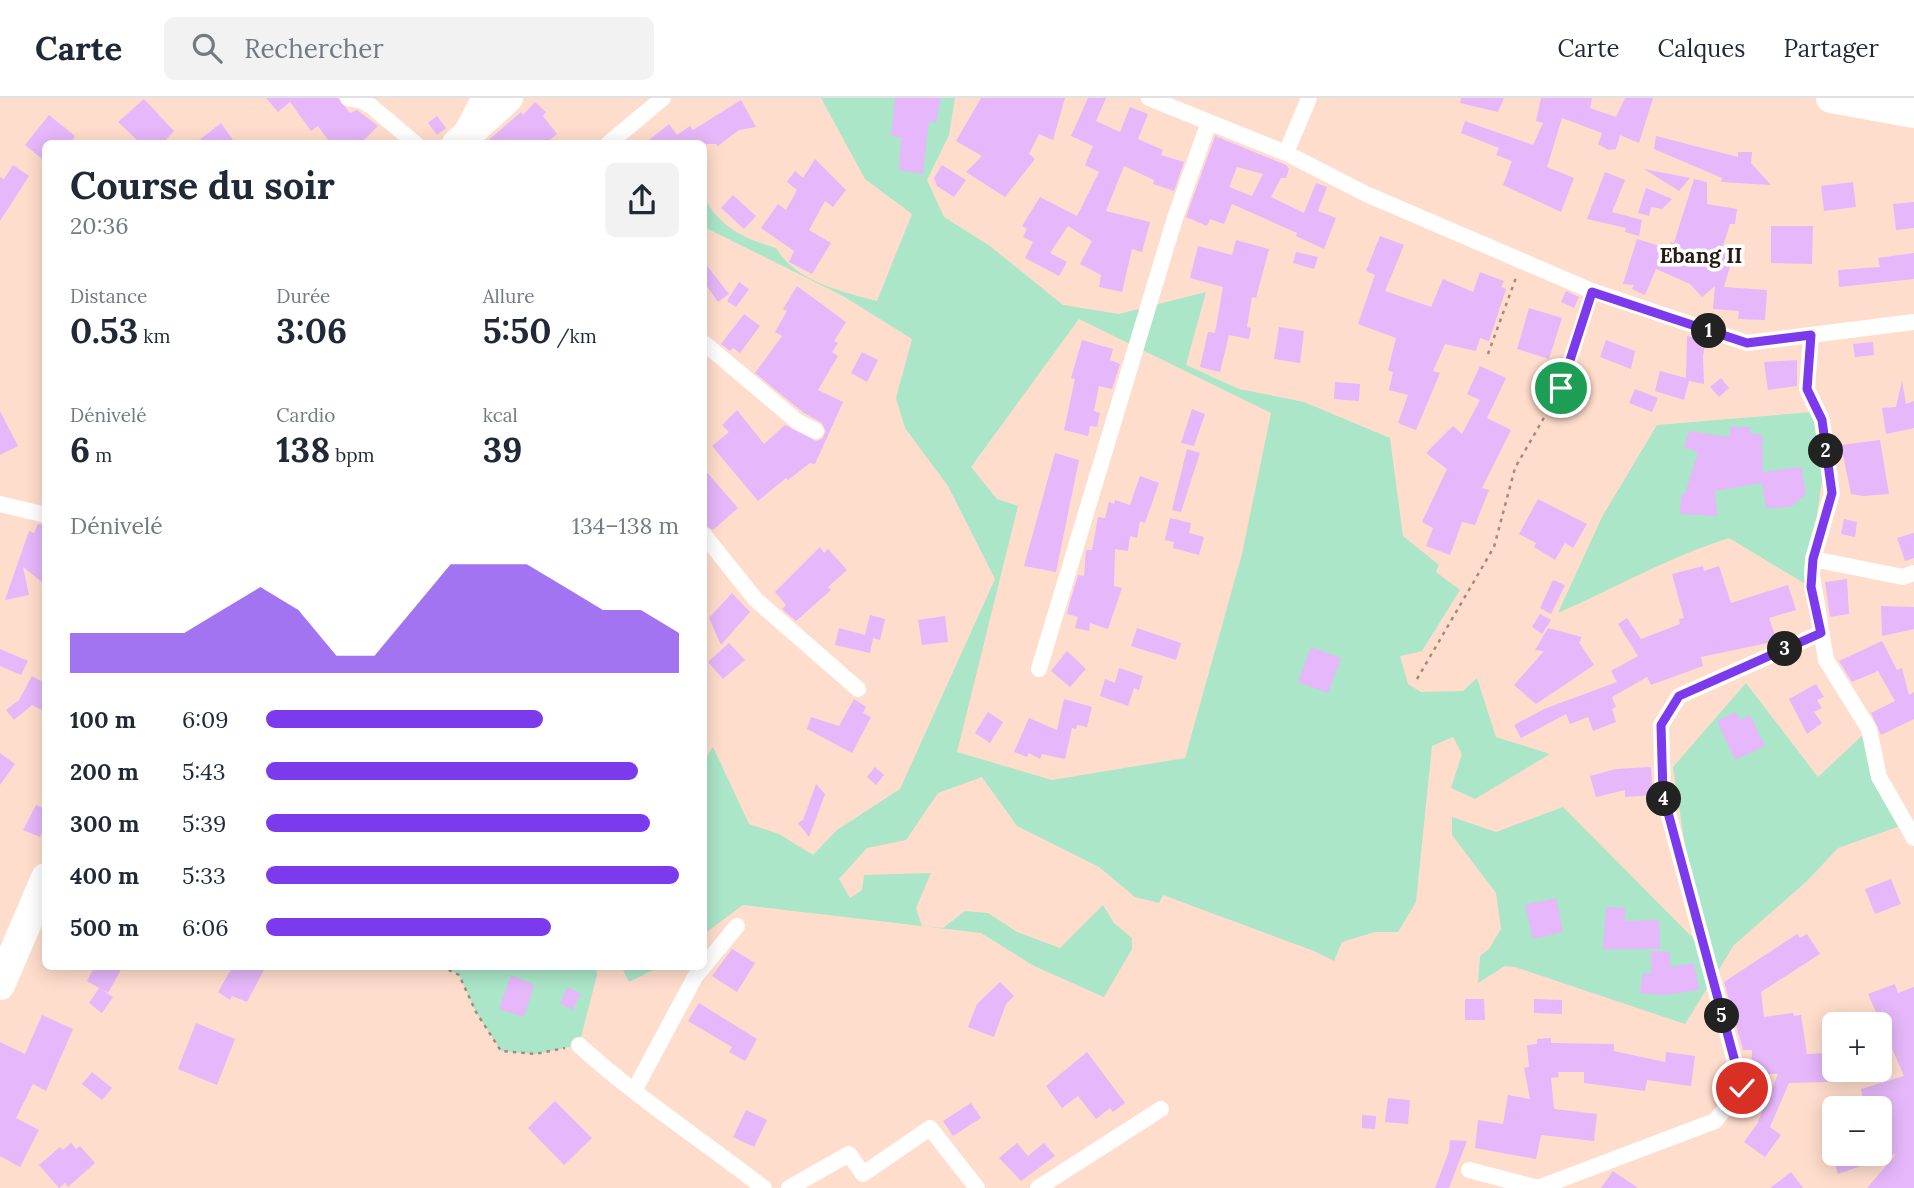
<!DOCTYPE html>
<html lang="fr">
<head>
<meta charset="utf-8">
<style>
  :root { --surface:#fff; --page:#f2f2f3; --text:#1f2937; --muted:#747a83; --line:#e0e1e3; --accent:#7c3aed }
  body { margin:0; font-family:Lora,serif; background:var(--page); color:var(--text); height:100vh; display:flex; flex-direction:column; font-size:26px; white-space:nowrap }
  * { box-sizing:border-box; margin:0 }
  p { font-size:23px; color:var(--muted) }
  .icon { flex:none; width:38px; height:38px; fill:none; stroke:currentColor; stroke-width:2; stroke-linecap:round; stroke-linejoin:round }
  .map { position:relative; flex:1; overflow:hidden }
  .details { position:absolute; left:42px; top:42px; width:665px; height:830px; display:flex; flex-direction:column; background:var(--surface); border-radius:10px; box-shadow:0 4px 18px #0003 }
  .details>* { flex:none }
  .tools { position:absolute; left:1822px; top:914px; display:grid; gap:14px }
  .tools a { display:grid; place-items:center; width:70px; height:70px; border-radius:10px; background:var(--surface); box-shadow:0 4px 18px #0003; font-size:35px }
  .pin { position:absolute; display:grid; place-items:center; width:60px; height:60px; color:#fff; margin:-30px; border:4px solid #fff; border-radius:50%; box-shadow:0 2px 7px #0007 }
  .km { position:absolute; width:35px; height:35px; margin:-18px; border-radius:50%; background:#222; color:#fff; font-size:19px; line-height:35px; text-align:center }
  .round { display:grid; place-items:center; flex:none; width:74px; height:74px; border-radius:10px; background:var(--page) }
  .overview { display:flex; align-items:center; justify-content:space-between; height:119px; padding:0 28px }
  h1 { font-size:38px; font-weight:700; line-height:52px }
  .metrics { display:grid; grid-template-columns:repeat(3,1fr); gap:10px; height:119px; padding:7px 28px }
  .metrics div { display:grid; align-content:center }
  .metrics b { font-size:35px; font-weight:700 }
  .metrics small { font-size:19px; font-weight:400 }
  .metrics p { font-size:19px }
  .chart { height:196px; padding:14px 28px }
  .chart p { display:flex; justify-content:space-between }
  .chart svg { width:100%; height:126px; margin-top:7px; fill:var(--accent); opacity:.7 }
  ul { padding:0 28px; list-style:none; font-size:23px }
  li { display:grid; grid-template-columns:112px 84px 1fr; align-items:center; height:52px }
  li i { height:18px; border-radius:9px; background:var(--accent) }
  header { display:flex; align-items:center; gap:42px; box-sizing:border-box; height:98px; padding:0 35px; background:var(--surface); border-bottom:2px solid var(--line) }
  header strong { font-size:33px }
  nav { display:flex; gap:38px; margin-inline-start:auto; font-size:24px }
  .search { width:490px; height:63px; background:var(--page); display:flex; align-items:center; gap:18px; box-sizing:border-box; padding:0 24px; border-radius:10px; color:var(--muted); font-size:26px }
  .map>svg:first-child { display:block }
  .green { fill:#abe6c8; fill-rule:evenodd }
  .building { fill:#e6b7fa; fill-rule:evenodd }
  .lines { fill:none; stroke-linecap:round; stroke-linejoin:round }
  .path { stroke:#a28a7d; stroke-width:2.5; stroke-dasharray:3.5 5; stroke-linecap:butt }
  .street { stroke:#fff; stroke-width:16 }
  .highway { stroke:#fff; stroke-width:30 }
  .route-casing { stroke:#fff; stroke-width:14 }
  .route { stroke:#7c3aed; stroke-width:9 }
  .labels { text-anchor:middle; stroke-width:7; stroke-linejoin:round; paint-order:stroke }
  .quarter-label { font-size:21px; font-weight:bold; fill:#281c16; stroke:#fff }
</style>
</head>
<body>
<header>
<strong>Carte</strong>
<div class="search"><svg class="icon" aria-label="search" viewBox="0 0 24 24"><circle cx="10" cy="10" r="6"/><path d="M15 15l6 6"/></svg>Rechercher</div>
<nav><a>Carte</a><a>Calques</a><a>Partager</a></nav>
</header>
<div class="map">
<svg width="1914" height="1090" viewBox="0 0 1914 1090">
  <rect width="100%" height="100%" fill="#fdc"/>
  <path class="green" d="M821,0h134l-6,37 -22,45 17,37 46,29 73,59 56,9 87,-22 -20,73 53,24 65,13 86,36 13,98 36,29 -3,7 24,18 -38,61 -22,5 8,28 13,8 42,-1 14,-13 19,59 54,17 -75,45 -24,-11 11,-34 -9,-17 -21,9 -16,156 -18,30h-23l-33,10 -8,19 -20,-10 -151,-56 -4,8 -24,-6 -36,-30 -82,-41 -35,-49 -44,16 -32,47 -39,8 -28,31 11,19 12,-8 2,-15 67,-2 -15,35 6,18 21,2 22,-17 23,2 29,19 43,16 43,-43 11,18 18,15v11l-28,48 -70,-31 -53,-33 -238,-28 -39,29v-174l9,-13 36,77 30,10 34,21 24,-25 63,-41 95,-210 -47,-93 -43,-58 -9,-30 16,-59 -69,-43 -139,-69v-30c15,30 41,42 72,51 19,33 66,44 101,53l35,-87 -47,-35zM1079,221l192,94 -29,141 -57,204 -133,22 -95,-28 61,-246 -21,-7 -26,-32z
    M1812,314l11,61 -16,112 -78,-47c-60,19 -114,50 -171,75l44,-96 55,-92z
    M1746,585l72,94 51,-48 34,96 -65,23 -31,33 -73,64 -49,79 -170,-57 -10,-1 -27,17 2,-27 9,-7 12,-20 -5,-36 -44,-58v-18l44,15 67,-25 137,138 -27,-178z
    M441,868h155l1,9 -18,70 -44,9 -34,-3 -25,-39 -17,-37z
    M621,868h40l-32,16z"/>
  <path class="building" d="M266,0h72l12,15 7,-3 21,16 -18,18h-29l-13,-18 -7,5 -21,-29 -12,10z
    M895,0h46l-5,25 -7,-2 -6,53 -24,-4 2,-33 -10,-1z
    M981,0h84l-12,42 -14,-6 -10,20 6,5 -30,38 -39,-25 16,-16 -26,-15z
    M1088,0h18l-10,23 24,11 10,-25 18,7 -10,25 25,11 -2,5 23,7 -10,29 -21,-7 1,-4 -30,-14 -18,45 44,11 -8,30 -10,-3 -10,43 -23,-5 2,-12 -21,-11 12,-23 -24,-15 -18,27 17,9 -8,14 -34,-18 8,-16 -10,-5 4,-8 -5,-3 18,-29 37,19 22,-44 -14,-7 8,-19 -22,-10z
    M1461,0h43l-6,14 -38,-9z
    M1541,0h51l-2,10 26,9 9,-19h28l-14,45 -19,-8 -4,14 -8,1 -10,-6 4,-11 -40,-15 -15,49 27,11 -13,34 -58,-27 9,-24 -16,-6 3,-7 -38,-15 4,-12 68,24 10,-22 -7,-2z
    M144,1l30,32 -12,13h-21l-23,-22z
    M741,2l15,27 -17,3 -21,16 -2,-2h-72l25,-20 8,11 13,-9 3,4z
    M535,4l11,10 -3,4 14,18 -12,10h-61l37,-32 2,3z
    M49,17l26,21 -5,8h-24v18l-21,-17z
    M437,18l9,12 -9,7 -9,-12z
    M221,25l15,21h-42z
    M1215,38l71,29 3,4 -3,9h-5l-10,19 33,16 12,-30 11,4 -9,24 18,7 -12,31 -28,-13 1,-3 -65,-29 -8,20 -14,-5 -3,7 -21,-9zM1237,69l26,7 -11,22 -23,-9z
    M1656,38l82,21v-5h14l-1,11 20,22 -50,-3 1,-4 -68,-29z
    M815,61l31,31 -13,17 -8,-6 -16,29 22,13 -19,31 -23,-12 5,-11 -33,-23 17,-24 8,6 11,-20 -10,-8 8,-11 8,7z
    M13,67l16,11 -29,45v-44l4,2z
    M942,67l24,15 -12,17 -17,-11 -3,-8z
    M1644,71l46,9 -11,13z
    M1605,74l20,8 -13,32 30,8 -3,16 -14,-4 1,-4 -39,-9z
    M1694,81l13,3v22l30,5 -2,15h-5l-8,25 12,4 -10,34 43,3 -2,30 -27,-1 1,-8 -26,-2 2,-23 -13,11 -12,-13 -34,-15 -11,26 -13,-6 2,-4 -11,-1 14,-45 32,10 2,-7 3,1z
    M1853,84l3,25 -32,4 -3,-25z
    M1646,90l26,11 -10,10 -11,-2 -2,9 -11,-3z
    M733,97l23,21 -12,13 -23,-21z
    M1914,104v26l-18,2 -3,-26z
    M1771,128h42l-1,38 -41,-1z
    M1380,138l24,9 -19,46 46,16 12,-28 30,13 7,-20 24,9 -3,6 5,2 -17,52 -9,-3 -4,13 -31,-7 -12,27 7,2 -24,57 -18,-7 10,-28 -19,-5 4,-18 -5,-2 8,-32 -38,-14 17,-49 -9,-4z
    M1236,142l33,9 -13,49 -4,-1 -5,30 4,1 -2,11 -20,-4 -9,37 -20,-5 8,-35 7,1 8,-46 -33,-9 8,-32 34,9z
    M1296,154l22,5 -4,12 -21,-6z
    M1914,155v26l-75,8 -1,-17 42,-3 -2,-9z
    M704,164l25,32 -11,8 -14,-20z
    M739,184l10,7 -13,18 -9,-6z
    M797,188l49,36 -12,19 4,2 -6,9 6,4 -20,34 25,12 -28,62 -5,-1 -22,17 -2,-2 -28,23 -46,-55 17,-14 -7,-7 15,-15 27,34 21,-19 31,16 6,-2 4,-8 -5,-9 -17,-9 -49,-40 27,-37 -7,-4 12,-21 -4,-2z
    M1566,193l13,6 -5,11 -13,-6z
    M1529,210l33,10 -13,41 -32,-10z
    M744,216l16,12 -20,27 -7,-5 -3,3 -9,-7z
    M1279,229l25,4 -4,32 -26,-4z
    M1687,238l19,4 -3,16 1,28 -15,-3 -5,19 -29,-9 5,-20 26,7z
    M1082,242l31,9 -3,11 10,4 -8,25 -13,-3 -5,25 6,2 -3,14 -7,-1 -2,10 -24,-6 11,-51 -4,-1z
    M1606,242l29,11 -4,18 -31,-12z
    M1873,244l1,13 -19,2 -2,-13z
    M862,254l16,8 -11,22 -16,-9z
    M1797,262v26l-29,4 -4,-28z
    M1480,268l26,12 -19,40 24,12 -29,58 7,2 -14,35 -13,-3 -12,33 -24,-9 7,-18 -11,-6 25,-53 -21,-16 27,-27 9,8 18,-34 -13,-6z
    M1721,280l8,10 -10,9 -9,-10z
    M1902,283l4,23 8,-3v27l-28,6 -4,-26 14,-1z
    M1335,284l25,2 -1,17 -25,-2z
    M1635,291l23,9 -6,14 -23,-9z
    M1192,311l13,5 -11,32 -13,-3z
    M0,313l18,35 -18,9z
    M1730,329h20l1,7h11l1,38 38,-5 5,27 -15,13 -25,1 -4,-25 -47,8 2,25 -37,-2 1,-19 4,-1 13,-42 -14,-5 5,-16 40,6z
    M1880,342l9,54 -26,2 -12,-2 -10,-49z
    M1187,351l13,4 -19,59 -9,-2z
    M1055,355l24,7 -23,112 -32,-6z
    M704,371l34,39 -25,22 -9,-5z
    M1140,378l19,7 -14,40 -5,-2 -3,17 -7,-2 -2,15 -13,-2 -1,37 8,2 -14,41 -18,-6 -1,8 -14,-3 3,-11 -11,-3 2,-9 9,-30 6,1 2,-26h6l6,-33 7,1 4,-16 5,2 1,-4 15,5z
    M1538,401l49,25 -14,24 -8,-5 -10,17 -21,-13 2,-4 -17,-9z
    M1170,420l21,5 -2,10 15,4 -5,18 -26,-7 1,-6 -9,-2z
    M1844,421l13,3 -2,15 -14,-3z
    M38,426l8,1v60l-23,-18 6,28 -24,5 24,-69 5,2z
    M1914,435v25l-9,3 -8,-23z
    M820,449l4,6 4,-4 19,21 -19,17 3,3 -35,31 -14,-12 4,-4 -11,-13z
    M1703,468l1,5 15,-5 12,37 57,-18 8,25 -27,8 8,23 -76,16 2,9 -52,19 -4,-8 -35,20 4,10 -4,2 4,13 -23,9 -5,-14 -18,7 -4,-10 -45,24 -7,-13 30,-16 73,-27 -6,-11 27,-15 -20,-32 9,-6 14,21 39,-15 -1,-5 5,-1 -12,-44z
    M1847,481l2,35 -19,3 -5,-35z
    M1553,482l12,5 -14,29 -11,-6z
    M732,495l18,19 -29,33 -12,-27z
    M1881,508l33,1v22l-32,7z
    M1540,516l11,6 -9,14 -10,-7z
    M870,517l15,4 -5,21 -7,-2 -3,15 -35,-8 4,-17 26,7z
    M945,518l3,26 -26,3 -4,-25z
    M1137,530l44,15 -5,17 -45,-14z
    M1548,530l34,9 -3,5 15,23 -58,39 -22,-19 30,-34 -9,-1z
    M1882,543l15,29 5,-2 7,27 5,-3v27l-33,16 -10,-22 24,-12 -17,-30 -26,11 -13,-21z
    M729,545l16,17 -22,19 -15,-17z
    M1311,549l30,11 -13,35 -30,-11z
    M0,551l28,12 -7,14 -21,-9z
    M1067,553l19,18 -16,18 -19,-16z
    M1119,570l24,8 -4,14 -5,-2 -6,18 -28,-10 5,-17 10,4z
    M32,578l14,8v28l-14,-7 -18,15 -8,-10 13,-10z
    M1816,586l8,13 -7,3 5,8 -8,4 8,11 -15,11 -18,-35z
    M854,601l12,8 -3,6 8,4 -19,36 -45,-24 4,-12 28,9z
    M1064,601l28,8 -5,20 -10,-2 -1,4 -4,-1 -7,31 -23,-5 -2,5 -11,-6 -2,4 -13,-5 15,-34 28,12z
    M988,614l15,10 -13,21 -15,-10z
    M1736,614l4,8 10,-5 15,31 -30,14 -18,-39z
    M0,655l15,11 -15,21z
    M875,669l9,8 -8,10 -9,-8z
    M1651,669l2,28 -28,2v-7l-29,7 -6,-21 26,-7z
    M816,686l9,10 -16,43 -11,-14 5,-3z
    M36,707l10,4v14l-6,14 -17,-7z
    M1891,781l10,25 -26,10 -10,-25z
    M1556,800l7,34 -30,7 -8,-34z
    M1606,809l19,1v13l34,-1 1,29h-57z
    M1797,836l3,4 7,-4 13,20 -59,38 3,25 29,-4 1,3 7,-1 6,39 19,-1 1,29 -38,1 -19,44 11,8 -16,22 -21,-15 13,-18 21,-50h-27l1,-24h-9l-19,-68z
    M732,851l23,14 -18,29 -25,-16z
    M1651,853l19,1v15l24,-4 5,27 -34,5 -25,-2 3,-20 8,1z
    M95,868h28l-15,27 -21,-12z
    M233,868h33l-19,36 -15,-6 -2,4 -12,-8z
    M511,877l23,10 -10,32 -25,-8z
    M1000,884l14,14 -8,8 -12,33 -26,-10 9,-23z
    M1895,886l3,9 16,-6v201h-47l29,-34 -58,20 -7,-21h49v-13l4,-1 -4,-15v-16h-15l-4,-19 43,-13 -36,-82z
    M568,889l13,7 -9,16 -12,-7z
    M99,890l14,9 -11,16 -13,-10z
    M1465,901h19l1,21h-20z
    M1534,901l28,1v14l-28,-1z
    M699,905l58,36 -12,22 -16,-9 3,-5 -44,-26z
    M42,917l31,14 -27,62 -13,-7 -17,34 23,12 -19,37 -20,-11v-114l25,12z
    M196,925l39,16 -18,46 -39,-16z
    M1551,940v5l63,1v7l51,11 1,-10 29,4 -4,30 -44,-6 -2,11 -61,-8v-11h-26l1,5 -8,1 3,31 43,5 -3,27 -53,-6 -5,24 -61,-11 3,-28 25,4 5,-29 22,4 -6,-31 5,-1 -2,-22 10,-1v-5z
    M1087,954l38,51 -12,9 -3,-4 -14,11 -18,-23 -16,12 -16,-22z
    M92,974l20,16 -10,12 -20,-16z
    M1388,1000l22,2 -2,24 -23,-2z
    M555,1003l37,37 -28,27 -36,-37z
    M971,1005l10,15 -28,18 -10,-15z
    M746,1012l21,10 -13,27 -21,-10z
    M1362,1017l14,1 -1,13 -13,-1z
    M1450,1042l17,1 -18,47h-14l14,-37z
    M71,1045l5,6 4,-3 15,17 -27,24 -3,-4 -6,5 -20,-23 21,-18 3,3z
    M1017,1045l11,13 16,-13 11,13 -34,25 -22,-23z
    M1613,1073l25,17h-37z
    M1791,1074l12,16h-33z"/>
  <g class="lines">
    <path class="path" d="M1488,256l29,-79
      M1417,581l77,-132 21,-79 46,-80 26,-83
      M441,868l18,9 17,37 25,39 34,3 30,-6"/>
    <path class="street" d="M348,0l12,2 11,6 45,38
      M1149,0l137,55 80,41 226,97 155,52 167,-21
      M461,34l18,-34
      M608,46l55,-46
      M1286,55l23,-55
      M1811,237l-4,54 15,31 10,73 -19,66 -1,16 14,85 43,69 10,48 35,61
      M704,245l94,79 18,9
      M0,406l46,11
      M704,437l52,65 102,89
      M1813,461l90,18 11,-4
      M1039,571l136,-451 34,-96
      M579,947c58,53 123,95 185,143
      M634,993l61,-114 42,-51
      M1469,1072l69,18 177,-67 27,-33 -79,-294 -2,-69 18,-29 142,-63
      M789,1090l60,-34 14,20 67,-46 47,60
      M1038,1090l123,-79"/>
    <path class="highway" d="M1831,0l83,15
      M457,46l51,-46
      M0,887l46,-107"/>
  </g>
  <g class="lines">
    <g class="route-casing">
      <path id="route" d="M1561,290l31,-96 155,51 64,-8 -4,54 15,31 10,73 -19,66 -2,28 10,46 -142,63 -18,29 2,69 79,294"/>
    </g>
    <use href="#route" class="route"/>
  </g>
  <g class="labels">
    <g class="quarter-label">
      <text x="1701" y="165">Ebang II</text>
    </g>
  </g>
</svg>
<div class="tools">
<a>+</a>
<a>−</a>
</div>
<div class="pin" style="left:1561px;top:290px;background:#1e9e55"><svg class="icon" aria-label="arrive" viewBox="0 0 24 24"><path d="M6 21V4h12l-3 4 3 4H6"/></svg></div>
<div class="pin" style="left:1742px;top:990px;background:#d93025"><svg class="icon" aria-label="check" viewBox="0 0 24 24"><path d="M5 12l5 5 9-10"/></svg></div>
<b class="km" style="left:1709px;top:233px">1</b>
<b class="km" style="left:1826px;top:353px">2</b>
<b class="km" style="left:1785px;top:551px">3</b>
<b class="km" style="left:1664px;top:701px">4</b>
<b class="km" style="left:1722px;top:918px">5</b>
<section class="details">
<div class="overview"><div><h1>Course du soir</h1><p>20:36</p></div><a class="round"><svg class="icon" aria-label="share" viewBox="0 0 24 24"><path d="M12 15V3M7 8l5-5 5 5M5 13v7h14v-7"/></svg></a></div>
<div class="metrics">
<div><p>Distance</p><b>0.53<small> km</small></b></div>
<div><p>Durée</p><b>3:06</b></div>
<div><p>Allure</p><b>5:50<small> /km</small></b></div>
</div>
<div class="metrics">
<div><p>Dénivelé</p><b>6<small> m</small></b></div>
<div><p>Cardio</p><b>138<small> bpm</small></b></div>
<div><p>kcal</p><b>39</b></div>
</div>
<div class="chart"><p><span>Dénivelé</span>134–138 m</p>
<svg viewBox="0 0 160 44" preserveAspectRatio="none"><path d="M0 44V30L10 30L20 30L30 30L40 22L50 14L60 22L70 38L80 38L90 22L100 6L110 6L120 6L130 14L140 22L150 22L160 30V44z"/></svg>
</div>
<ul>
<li><b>100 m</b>6:09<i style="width:67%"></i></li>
<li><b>200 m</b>5:43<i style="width:90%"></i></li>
<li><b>300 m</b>5:39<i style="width:93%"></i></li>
<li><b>400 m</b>5:33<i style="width:100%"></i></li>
<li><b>500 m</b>6:06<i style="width:69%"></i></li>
</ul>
</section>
</div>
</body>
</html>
